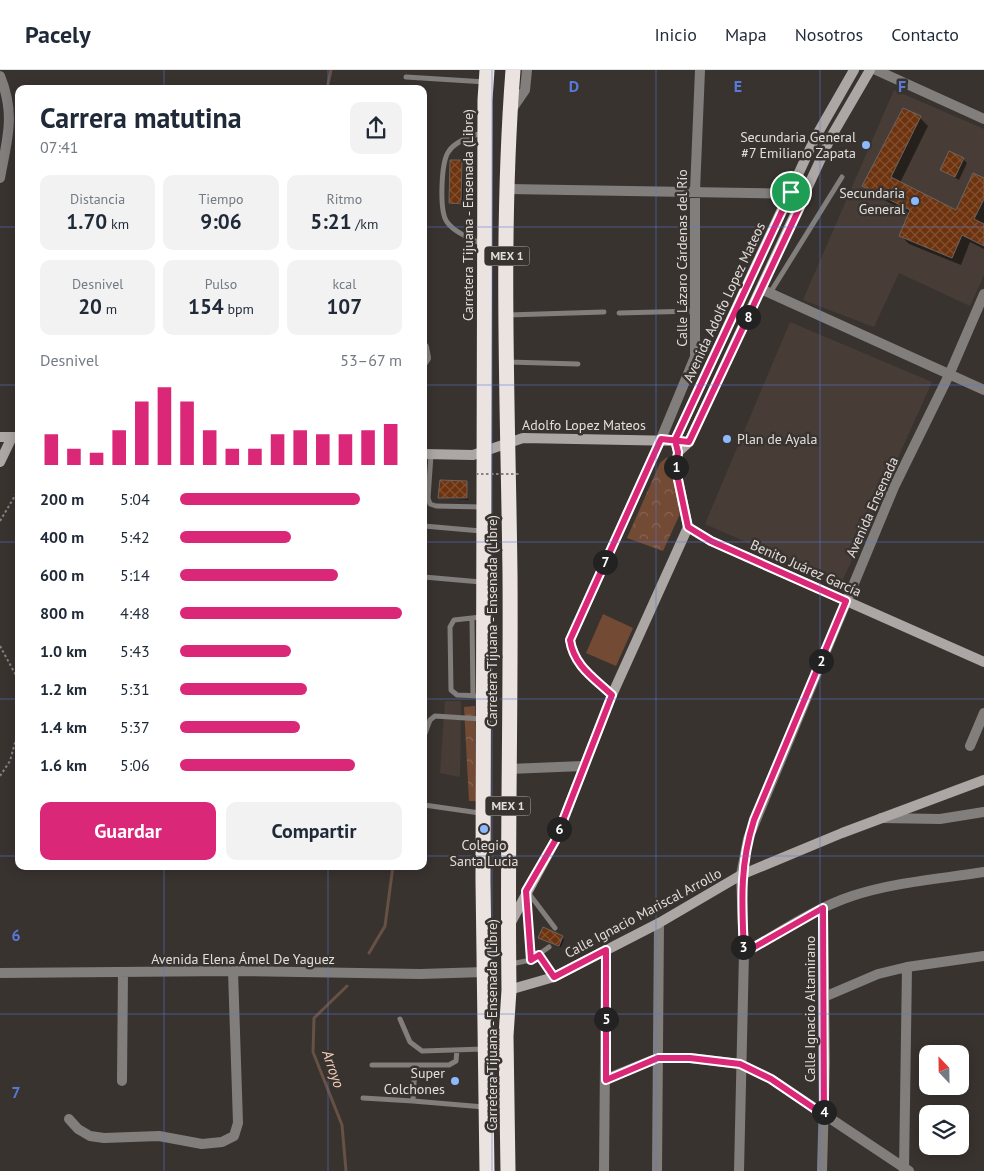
<!DOCTYPE html>
<html lang="es">
<head>
<meta charset="utf-8">
<style>
  :root { --surface:#fff; --page:#f2f2f3; --text:#1f2937; --muted:#747a83; --line:#e0e1e3; --accent:#db2777 }
  body { margin:0; font-family:"PT Sans",sans-serif; background:var(--page); color:var(--text); height:100vh; display:flex; flex-direction:column; font-size:19px; white-space:nowrap }
  * { box-sizing:border-box; margin:0 }
  p { font-size:16px; color:var(--muted) }
  .icon { flex:none; width:28px; height:28px; fill:none; stroke:currentColor; stroke-width:2; stroke-linecap:round; stroke-linejoin:round }
  .map { position:relative; flex:1; overflow:hidden }
  .drawer { position:absolute; left:15px; top:15px; width:412px; height:785px; display:flex; flex-direction:column; background:var(--surface); border-radius:10px; box-shadow:0 2px 12px #0003 }
  .drawer>* { flex:none }
  .needle { width:32px; rotate:338deg }
  .tools { position:absolute; left:919px; top:975px; display:grid; gap:10px }
  .tools a { display:grid; place-items:center; width:50px; height:50px; border-radius:10px; background:var(--surface); box-shadow:0 2px 12px #0003; font-size:25px }
  .pin { position:absolute; display:grid; place-items:center; width:42px; height:42px; color:#fff; margin:-21px; border:2px solid #fff; border-radius:50%; box-shadow:0 1px 5px #0007 }
  .km { position:absolute; width:25px; height:25px; margin:-12px; border-radius:50%; background:#222; color:#fff; font-size:14px; line-height:25px; text-align:center }
  .round { display:grid; place-items:center; flex:none; width:52px; height:52px; border-radius:10px; background:var(--page) }
  .overview { display:flex; align-items:center; justify-content:space-between; height:85px; padding:0 25px }
  h1 { font-size:28px; font-weight:700; line-height:38px }
  .figures { display:grid; grid-template-columns:repeat(3,1fr); gap:8px; height:85px; padding:5px 25px }
  .figures div { display:grid; align-content:center; border-radius:10px; background:var(--page); text-align:center }
  .figures b { font-size:21px; font-weight:700 }
  .figures small { font-size:14px; font-weight:400 }
  .figures p { font-size:14px }
  .chart { height:140px; padding:10px 25px }
  .chart p { display:flex; justify-content:space-between }
  .chart svg { width:100%; height:90px; margin-top:5px; stroke:var(--accent); stroke-width:6 }
  .button { display:flex; gap:10px; margin-top:auto; padding:10px 25px }
  .button a { flex:1; height:58px; border-radius:10px; background:var(--accent); color:#fff; font-size:20px; font-weight:700; line-height:58px; text-align:center }
  .button a+a { background:var(--page); color:var(--text) }
  ul { padding:0 25px; list-style:none; font-size:16px }
  li { display:grid; grid-template-columns:80px 60px 1fr; align-items:center; height:38px }
  li i { height:12px; border-radius:6px; background:var(--accent) }
  header { display:flex; align-items:center; gap:30px; box-sizing:border-box; height:70px; padding:0 25px; background:var(--surface); border-bottom:1px solid var(--line) }
  header strong { font-size:24px }
  nav { display:flex; gap:28px; margin-inline-start:auto; font-size:18px }
  .map>svg:first-child { display:block }
  .built { fill:#483c36 }
  .grass { fill:#734b35 }
  .park { fill:url(#park-crowns) }
  .shadow { fill:#0007 }
  .lines { fill:none; stroke-linecap:round; stroke-linejoin:round }
  .stream { stroke:#675044; stroke-width:3 }
  .building { fill:url(#building-cross-hatch); stroke:#6b6460 }
  .path { stroke:#888381; stroke-width:2; stroke-dasharray:2.5 2.5; stroke-linecap:butt }
  .lane { stroke:#817e7c; stroke-width:5 }
  .street { stroke:#817e7c; stroke-width:10 }
  .secondary { stroke:#aca7a4; stroke-width:10 }
  .highway { stroke:#ebe3df; stroke-width:15 }
  .path-bridge { stroke:#888381; stroke-width:2; stroke-dasharray:2.5 2.5; stroke-linecap:butt }
  .route-casing { stroke:#fff; stroke-width:10 }
  .route { stroke:#db2777; stroke-width:6 }
  .grid { fill:none; stroke:#5879d9; stroke-width:1; stroke-opacity:0.55 }
  .poi-dot { fill:#8cb9fc; stroke:#393330; stroke-width:2 }
  .labels { text-anchor:middle; stroke-width:5; stroke-linejoin:round; paint-order:stroke }
  .shield { fill:#393330; stroke:#afaaa8; stroke-width:1 }
  .shield-label { font-size:12px; font-weight:bold; fill:#e1dddb }
  .poi-label { font-size:14px; fill:#e1dddb; stroke:#393330; text-anchor:end }
  .street-label { font-size:14px; fill:#e1dddb; stroke:#393330 }
  .water-label { font-size:15px; font-style:italic; fill:#f3cdba; stroke:#393330 }
  .grid-label { font-size:16px; text-anchor:middle; font-weight:bold; fill:#5879d9; stroke:#393330; stroke-width:5; stroke-linejoin:round; paint-order:stroke }
</style>
</head>
<body>
<header>
<strong>Pacely</strong>
<nav><a>Inicio</a><a>Mapa</a><a>Nosotros</a><a>Contacto</a></nav>
</header>
<div class="map">
<svg width="984" height="1101" viewBox="0 0 984 1101">
  <defs>
    <pattern id="park-crowns" width="20" height="18" patternUnits="userSpaceOnUse" patternTransform="scale(1.25)"><rect width="20" height="18" fill="#734b35"/><path d="M2 6a3 3 0 1 1 6 0M12 15a3 3 0 1 1 6 0" fill="none" stroke="#876452"/></pattern>
    <pattern id="building-cross-hatch" width="8" height="8" patternUnits="userSpaceOnUse" patternTransform="scale(1.25)"><rect width="8" height="8" fill="#6d330e"/><path d="M0 0l8 8M0 8l8-8" fill="none" stroke="#825030"/></pattern>
  </defs>
  <rect width="100%" height="100%" fill="#393330"/>
  <path class="built" d="M894,20l90,39v146l-14,31 -71,-33 -25,54 -71,-27z
    M790,252l142,60 -91,202 -136,-60z
    M445,631h16l-1,76 -20,-4z"/>
  <path class="grass" d="M603,544l30,14 -17,38 -30,-13z"/>
  <path class="park" d="M667,387l17,48 -21,46 -36,-13 33,-75z
    M475,636l1,95h-7l-5,-94z"/>
  <path class="shadow" d="M904,39l16,9 8,8 -28,57 56,28 28,-32v70l-14,-7 -9,23 -52,-21 -8,-8 9,-23 -38,-19 -8,-8z
    M963,89l4,4 -8,17 -17,-10z
    M462,91l1,44 -11,-1 -2,-1z
    M466,412l2,18 -28,-2z
    M543,859l21,10 -3,8 -20,-8z"/>
  <g class="lines">
    <path class="stream" d="M327,19l4,-19
      M369,883l16,-27 8,-60
      M346,1101l-4,-46 -29,-73 1,-34 33,-32"/>
  </g>
  <path class="building" d="M903,38l18,8 -30,61 65,33 17,-37 11,5v21l-10,20 10,5v22l-22,-11 -10,23 -53,-22 11,-26 -48,-24z
    M949,81l15,7 -9,19 -15,-7z
    M450,90h12l-1,44 -12,-1z
    M440,410l27,1v17h-29z
    M543,857l20,9 -4,10 -21,-8z"/>
  <g class="lines">
    <path class="path" d="M0,451l19,-32
      M0,576l19,35
      M0,706l10,-15 9,-33"/>
    <path class="lane" d="M406,7l80,5
      M482,63c-11,3 -27,9 -33,18 -8,10 -10,60 -2,71 8,11 23,16 35,22
      M770,223l72,-116
      M619,243l76,-2
      M507,245l97,-3
      M507,292l71,2
      M431,385l-3,43 2,6 6,2 46,1
      M424,456l57,5
      M424,507l57,5
      M472,548l1,78
      M481,626l-24,-1 -6,-5 -1,-63 4,-7 27,-3
      M424,666l6,-16 5,-4 46,3
      M424,735l56,8
      M527,821l28,37
      M527,828l4,62
      M539,885l15,22
      M511,894l20,-4 18,-13
      M400,949l10,23 12,9 62,-2
      M372,995h77l7,-4 1,-11
      M415,995l-2,36 71,6
      M363,1028l50,3"/>
    <path class="street" d="M876,0l108,49
      M0,6c16,39 7,63 0,102
      M510,42l15,-22 2,-20
      M507,119l298,5
      M761,219l223,101
      M424,277l2,11 -2,3
      M612,625c-18,-17 -38,-29 -42,-55l91,-201 34,-82v-166l5,-121
      M970,676l14,-33
      M509,699l74,-3
      M881,748l59,1 44,-7
      M744,883c35,-20 69,-44 108,-57 42,-14 88,-17 132,-24
      M0,903l233,-2 187,3 65,-2
      M824,927l54,-23 29,-7 77,-11
      M606,1009l52,-21h32l50,6 31,15 138,92
      M122,1011l1,-109
      M69,1049l9,10 12,7 14,2 55,-2 43,8 20,-2 12,-6 4,-13 -5,-152
      M604,1101l2,-221
      M657,1101l2,-248
      M739,1101l5,-218 -3,-78 7,-36 146,-352 55,-112 35,-81
      M822,1101l3,-109 -2,-154
      M904,1101l3,-204"/>
    <path class="secondary" d="M854,0l-39,68 -140,302 3,12 -2,18 12,57 23,14 273,121
      M0,367h18
      M678,382l11,-10 142,-305 39,-67
      M424,384l49,1 50,-17 157,3
      M0,392l12,-25
      M510,854l45,-83 57,-146 76,-168
      M509,920l45,-13 105,-54 82,-48 101,-42 142,-53"/>
    <path class="highway" d="M487,1101l-4,-290 2,-781 2,-30
      M508,1101l-2,-135 3,-46c-2,-138 2,-277 1,-416 -2,-168 -10,-336 3,-504"/>
    <path class="path-bridge" d="M476,404h45"/>
  </g>
  <g class="lines">
    <g class="route-casing">
      <path id="route" d="M791,122l-116,248 3,12 -2,18 12,57 23,14 135,60 -92,219c-15,47 -12,85 -10,133l79,-45 1,207 -53,-36 -31,-15 -50,-6h-32l-52,22v-130l-52,27 -15,-22 -8,5 -5,-69 29,-50 57,-146c-18,-17 -38,-29 -42,-55l91,-201 28,3 117,-248 -15,-2"/>
    </g>
    <use href="#route" class="route"/>
  </g>
  <path class="grid" d="M164,0v19M328,0v19M492,0v1101M656,0v1101M820,0v1101M0,157h19M424,157h560M0,315h19M424,315h560M0,472h19M424,472h560M0,629h19M424,629h560M0,786h19M424,786h560M164,796v305M328,796v305M0,944h984"/>
  <g class="poi-dot">
    <circle cx="866" cy="75" r="5"/>
    <circle cx="915" cy="131" r="5"/>
    <circle cx="727" cy="369" r="5"/>
    <circle cx="484" cy="759" r="5"/>
    <circle cx="455" cy="1011" r="5"/>
  </g>
  <g class="labels">
    <g class="shield">
      <rect x="484.5" y="176.5" width="45" height="19" rx="4"/>
      <rect x="485.5" y="726.5" width="45" height="19" rx="4"/>
    </g>
    <g class="shield-label">
      <text x="507" y="190">MEX 1</text>
      <text x="508" y="740">MEX 1</text>
    </g>
    <g class="poi-label">
      <text x="856" y="72">Secundaria General<tspan x="856" dy="16">#7 Emiliano Zapata</tspan></text>
      <text x="905" y="128">Secundaria<tspan x="905" dy="16">General</tspan></text>
      <text x="737" y="374" text-anchor="start">Plan de Ayala</text>
      <text x="484" y="780" text-anchor="middle">Colegio<tspan x="484" dy="16">Santa Lucia</tspan></text>
      <text x="445" y="1008">Super<tspan x="445" dy="16">Colchones</tspan></text>
    </g>
    <g class="street-label">
      <text transform="translate(468 145) rotate(-90)" y="5">Carretera Tijuana - Ensenada (Libre)</text>
      <text transform="translate(682 188) rotate(-90)" y="5">Calle Lázaro Cárdenas del Río</text>
      <text transform="translate(724 232) rotate(-65)" y="5">Avenida Adolfo Lopez Mateos</text>
      <text x="584" y="360">Adolfo Lopez Mateos</text>
      <text transform="translate(872 437) rotate(-66)" y="5">Avenida Ensenada</text>
      <text transform="translate(806 498) rotate(24)" y="5">Benito Juárez García</text>
      <text transform="translate(492 551) rotate(-90)" y="5">Carretera Tijuana - Ensenada (Libre)</text>
      <text transform="translate(643 843) rotate(-28)" y="5">Calle Ignacio Mariscal Arrollo</text>
      <text x="243" y="894">Avenida Elena Ámel De Yaguez</text>
      <text transform="translate(810 939) rotate(-90)" y="5">Calle Ignacio Altamirano</text>
      <text transform="translate(492 955) rotate(-90)" y="5">Carretera Tijuana - Ensenada (Libre)</text>
    </g>
    <g class="water-label">
      <text transform="translate(333 999) rotate(71)" y="5">Arroyo</text>
    </g>
  </g>
  <g class="grid-label">
    <text x="574" y="22">D</text>
    <text x="738" y="22">E</text>
    <text x="902" y="22">F</text>
    <text x="16" y="871">6</text>
    <text x="16" y="1028">7</text>
  </g>
</svg>
<div class="tools">
<a><svg class="needle" viewBox="-14 -14 28 28"><path d="M0-13l5 13h-10z" fill="#e53935"/><path d="M0 13l5-13h-10z" fill="#747a83"/></svg></a>
<a><svg class="icon" aria-label="layers" viewBox="0 0 24 24"><path d="M12 4l9 5-9 5-9-5zM3 14l9 5 9-5"/></svg></a>
</div>
<div class="pin" style="left:791px;top:122px;background:#1e9e55"><svg class="icon" aria-label="arrive" viewBox="0 0 24 24"><path d="M6 21V4h12l-3 4 3 4H6"/></svg></div>
<b class="km" style="left:676px;top:397px">1</b>
<b class="km" style="left:821px;top:591px">2</b>
<b class="km" style="left:743px;top:877px">3</b>
<b class="km" style="left:824px;top:1042px">4</b>
<b class="km" style="left:606px;top:949px">5</b>
<b class="km" style="left:559px;top:759px">6</b>
<b class="km" style="left:605px;top:492px">7</b>
<b class="km" style="left:748px;top:247px">8</b>
<section class="drawer">
<div class="overview"><div><h1>Carrera matutina</h1><p>07:41</p></div><a class="round"><svg class="icon" aria-label="share" viewBox="0 0 24 24"><path d="M12 15V3M7 8l5-5 5 5M5 13v7h14v-7"/></svg></a></div>
<div class="figures">
<div><p>Distancia</p><b>1.70<small> km</small></b></div>
<div><p>Tiempo</p><b>9:06</b></div>
<div><p>Ritmo</p><b>5:21<small> /km</small></b></div>
</div>
<div class="figures">
<div><p>Desnivel</p><b>20<small> m</small></b></div>
<div><p>Pulso</p><b>154<small> bpm</small></b></div>
<div><p>kcal</p><b>107</b></div>
</div>
<div class="chart"><p><span>Desnivel</span>53–67 m</p>
<svg viewBox="0 0 160 44" preserveAspectRatio="none"><path d="M5 44V29M15 44V36M25 44V38M35 44V27M45 44V13M55 44V6M65 44V13M75 44V27M85 44V36M95 44V36M105 44V29M115 44V27M125 44V29M135 44V29M145 44V27M155 44V24"/></svg>
</div>
<ul>
<li><b>200 m</b>5:04<i style="width:81%"></i></li>
<li><b>400 m</b>5:42<i style="width:50%"></i></li>
<li><b>600 m</b>5:14<i style="width:71%"></i></li>
<li><b>800 m</b>4:48<i style="width:100%"></i></li>
<li><b>1.0 km</b>5:43<i style="width:50%"></i></li>
<li><b>1.2 km</b>5:31<i style="width:57%"></i></li>
<li><b>1.4 km</b>5:37<i style="width:54%"></i></li>
<li><b>1.6 km</b>5:06<i style="width:79%"></i></li>
</ul>
<div class="button"><a>Guardar</a><a>Compartir</a></div>
</section>
</div>
</body>
</html>
